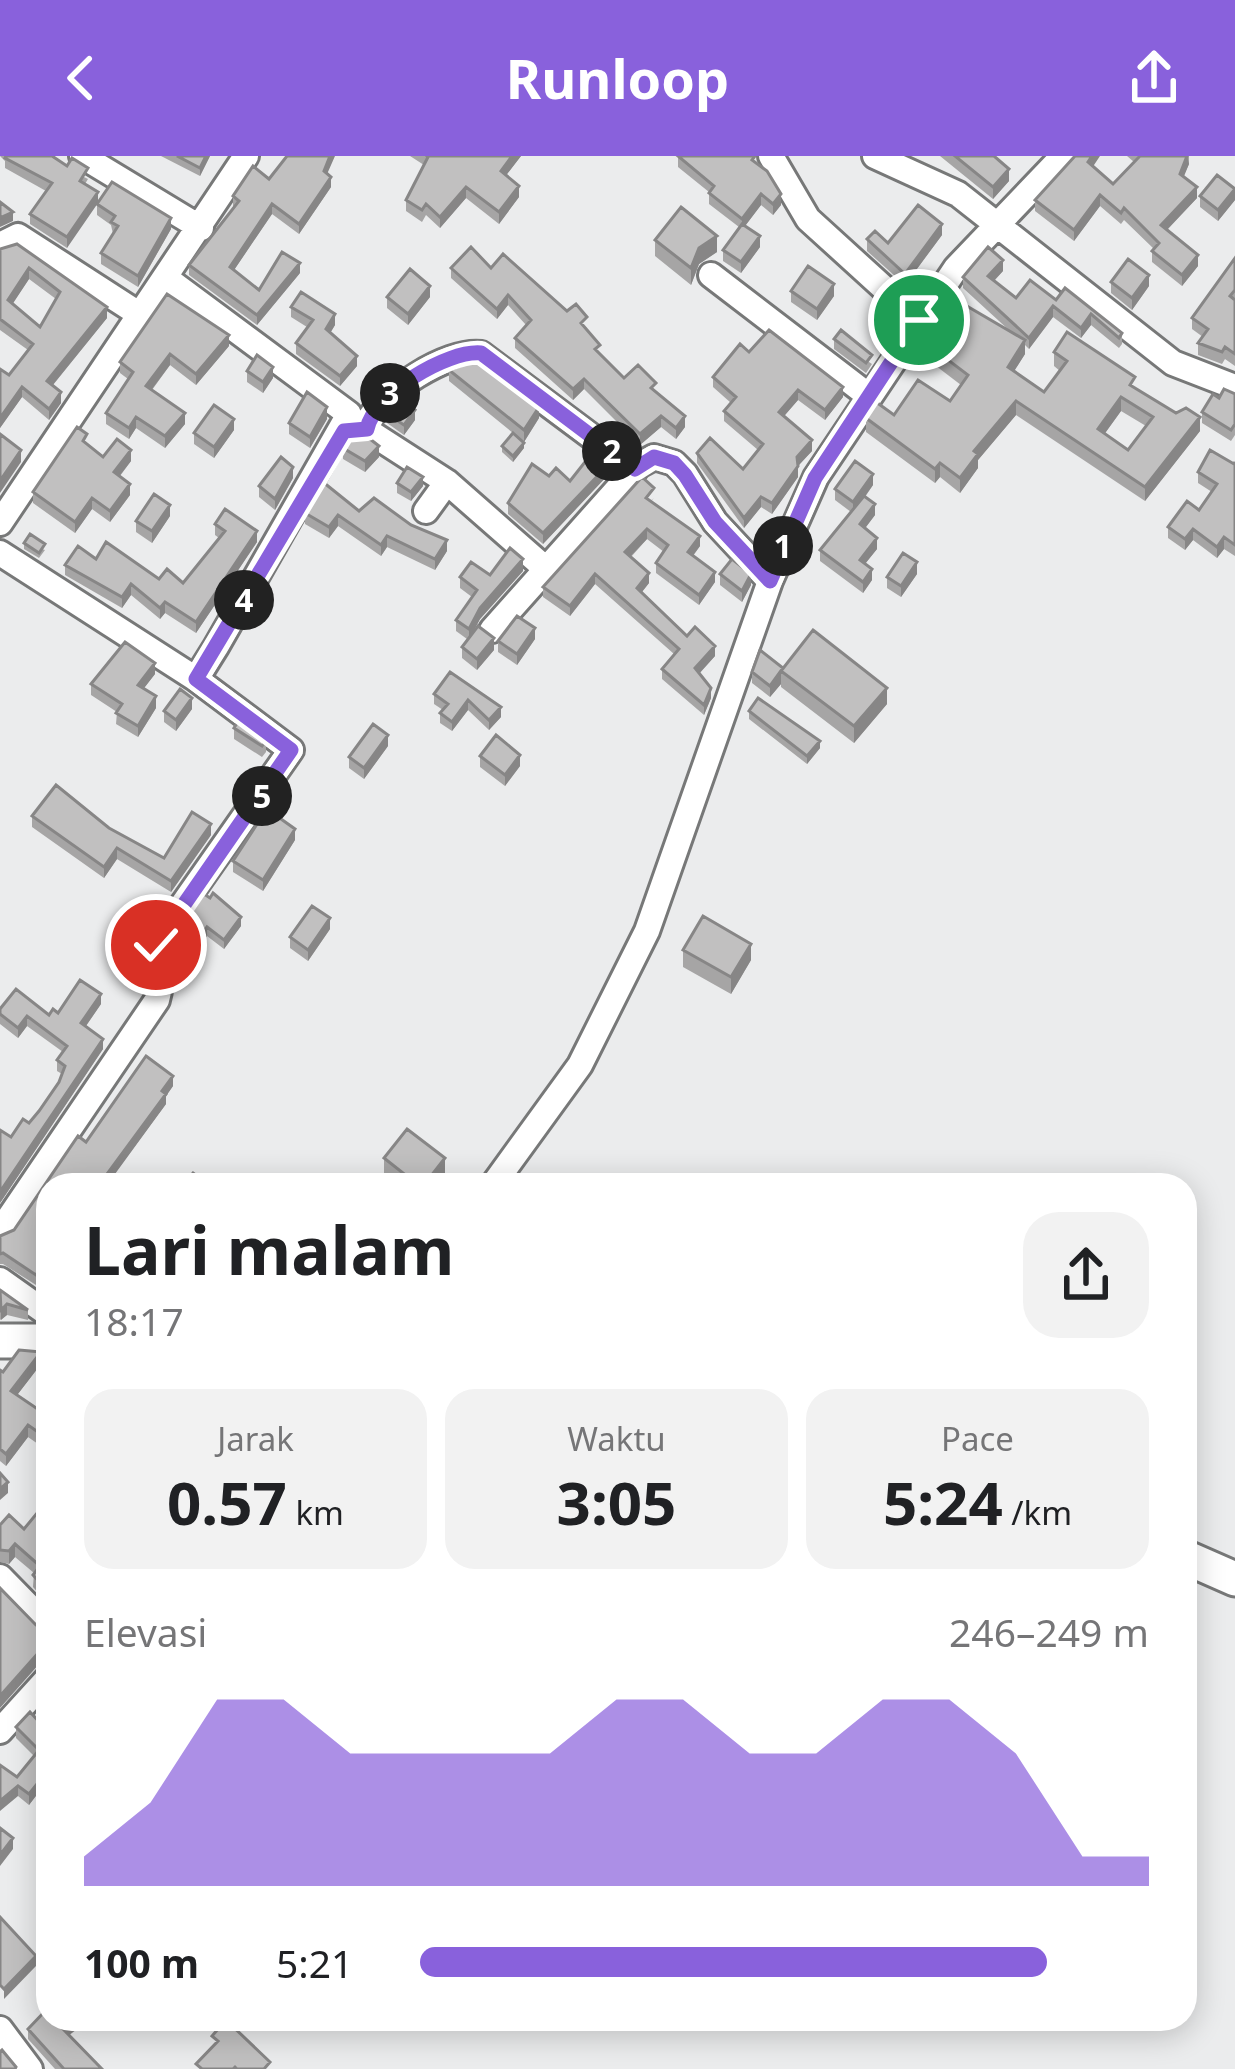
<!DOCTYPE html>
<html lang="id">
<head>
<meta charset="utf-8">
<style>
  :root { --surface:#fff; --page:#f2f2f2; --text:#202124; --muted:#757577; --accent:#8961dc }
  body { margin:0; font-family:"Noto Sans",sans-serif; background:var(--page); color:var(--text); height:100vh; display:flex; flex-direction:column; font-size:45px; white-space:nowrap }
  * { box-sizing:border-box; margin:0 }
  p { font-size:39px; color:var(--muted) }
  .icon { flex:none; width:66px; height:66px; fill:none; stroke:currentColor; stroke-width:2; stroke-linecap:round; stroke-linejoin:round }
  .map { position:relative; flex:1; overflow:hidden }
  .drawer { position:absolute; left:36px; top:1017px; width:1161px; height:858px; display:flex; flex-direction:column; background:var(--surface); border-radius:36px; box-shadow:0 6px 30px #0003 }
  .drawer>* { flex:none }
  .pin { position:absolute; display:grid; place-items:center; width:102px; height:102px; color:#fff; margin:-51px; border:6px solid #fff; border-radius:50%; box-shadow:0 3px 12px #0007 }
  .km { position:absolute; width:60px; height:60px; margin:-30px; border-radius:50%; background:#222; color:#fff; font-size:33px; line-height:60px; text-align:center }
  .round { display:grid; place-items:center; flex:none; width:126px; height:126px; border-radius:36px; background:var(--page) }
  .headline { display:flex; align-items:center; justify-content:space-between; height:204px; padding:0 48px }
  h1 { font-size:66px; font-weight:700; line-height:90px }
  .metrics { display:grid; grid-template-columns:repeat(3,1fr); gap:18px; height:204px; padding:12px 48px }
  .metrics div { display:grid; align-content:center; border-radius:30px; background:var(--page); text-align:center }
  .metrics b { font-size:60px; font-weight:700 }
  .metrics small { font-size:33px; font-weight:400 }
  .metrics p { font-size:33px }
  .chart { height:336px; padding:24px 48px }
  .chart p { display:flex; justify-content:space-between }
  .chart svg { width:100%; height:216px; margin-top:12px; fill:var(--accent); opacity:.7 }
  ul { padding:0 48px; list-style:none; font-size:39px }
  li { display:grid; grid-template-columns:192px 144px 1fr; align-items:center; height:90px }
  li i { height:30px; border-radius:15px; background:var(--accent) }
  header { display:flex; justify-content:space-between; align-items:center; height:156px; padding:0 48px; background:var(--accent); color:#fff; font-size:54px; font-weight:700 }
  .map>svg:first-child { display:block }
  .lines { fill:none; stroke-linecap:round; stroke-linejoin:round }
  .minor-casing { stroke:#777878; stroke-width:30 }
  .highway-casing { stroke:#777878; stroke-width:39 }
  .minor { stroke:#fff; stroke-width:24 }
  .highway { stroke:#fff; stroke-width:33 }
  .wall { fill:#a6a5a5; fill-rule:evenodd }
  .shaded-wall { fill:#878686 }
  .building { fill:#c1c0c0; stroke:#878686; stroke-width:3; fill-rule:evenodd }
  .route-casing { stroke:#fff; stroke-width:24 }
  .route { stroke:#8961dc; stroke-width:15 }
</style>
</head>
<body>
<header><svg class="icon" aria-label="back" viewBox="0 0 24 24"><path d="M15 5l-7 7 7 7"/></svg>Runloop<svg class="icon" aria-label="share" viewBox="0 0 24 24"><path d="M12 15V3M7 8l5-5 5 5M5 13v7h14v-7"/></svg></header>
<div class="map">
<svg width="1235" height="1913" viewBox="0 0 1235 1913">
  <rect width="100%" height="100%" fill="#ebeced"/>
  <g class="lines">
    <g class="minor-casing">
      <path id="minor" d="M82,0l119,72
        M771,0l37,63 111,101
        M875,0l83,38 215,169 62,24
        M0,89l18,-9 124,80
        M711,119l158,121
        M426,355l21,-29
        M0,367l246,-367
        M0,397l196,126 20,-32 133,-233 -182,-135
        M546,413l-99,-87 -76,-49 -4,-10c16,-31 79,-73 114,-69l154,115
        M492,474l147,-165 15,-8 20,6 11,11 30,48 55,59
        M493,1029l87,-120 67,-134 123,-350 46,-104 140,-209 107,-112
        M0,1075l157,-231c8,-25 -9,-41 5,-66l129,-184 -95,-71
        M0,1124l48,34
        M0,1421l48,49
        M0,1575l48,-53
        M0,1873l30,40"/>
    </g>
    <g class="highway-casing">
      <path id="highway" d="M0,1185h48
        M1185,1401l50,22"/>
    </g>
    <use href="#minor" class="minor"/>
    <use href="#highway" class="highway"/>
  </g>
  <path class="wall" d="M0,0h42l46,23 -3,5 -18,64 -37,-24v-10l16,-23 -41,-23v-7z
    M161,0h49l-10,20z
    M410,0h111l-15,19 13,22 -20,27 -33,-26 -26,30 -14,-13 -4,7 -16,-11v-11l18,-35z
    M678,0l77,6 26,43 -8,10 -12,-10 -16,21 15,21 -19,26 -18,-12v-11l16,-23 -30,-23v-12l-31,-25z
    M940,0h54l15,25 -16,18z
    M1127,0h62v8l-6,13 14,21 -30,32 31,36 -16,20 -30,-24v-11l2,-2 -30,-29 -3,4 -21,-18 -26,35 -39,-30v-11l57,-34 21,18 21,-22z
    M327,17l4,14 -32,47 -27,-20 -38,56 25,20 41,-17 -43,52 -68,-50v-10l46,-58 -2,-1v-10l36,-17z
    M1200,40l35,4 -17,21 -18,-14z
    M97,48l74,25 -33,58 -37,-23v-11l12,-19 -2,-9 -14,-10z
    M942,79l-37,50 -38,-34v-12l21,4z
    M655,84l62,12 -18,12 -8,21 -36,-29z
    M0,93l107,69 -54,67 8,18 -12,17 -27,-23 -22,31v-59l9,6 19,-25 -28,-20zM29,123l27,20 -16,28 -28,-23z
    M1235,102v108l-10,-7 -3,5 -24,-9v-12l5,-6 -11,-8v-11z
    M451,112h40l96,60 -1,1 14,25 24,24 32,15 29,34 -9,12 -15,-12 -21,18 -56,-56 -11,11 -58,-52v-10l11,-13 -18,-20 -11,14 -46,-41z
    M1003,115l-9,10 22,17 40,2 9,-12 57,45v11l-3,4 -28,-23 -10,13 -28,-21 -24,32 -4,-4v9l-11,17 30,21 16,-21 -6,-5v-14l81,36 65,43 -55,70 -129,-86 -38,45v8l-18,25 -20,-16 -5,6 -69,-51v-14l28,-3 56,-14 11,-16 -42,-32v-15l92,-6 -48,-44v-11zM1121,255l25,15 -18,24 -23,-17z
    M1111,126l38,4 -17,24 -21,-17z
    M791,135l43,5 -17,24 -26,-18z
    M387,141h43l-22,28 -21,-17z
    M291,151l44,18 -5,8 27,33 -17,20 -44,-32v-11l11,-16 -16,-10z
    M834,183l38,25 -6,9 -32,-24z
    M229,190l-33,39 -26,-20 -18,25 33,34 -20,24 -29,-20 -7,11 -23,-15v-11l22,-34 -8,-6v-11z
    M749,196l94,45 -18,23 -27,-20 -14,16 28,35 -14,15v11l-26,37 -11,-7 -17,21 -47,-65v-10l46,16 15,-19 -34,-29v-10l7,-8 -18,-16v-10z
    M449,214l90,48 -15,24 -75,-61z
    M247,215l26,7 -10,15 -16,-11z
    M1235,238v41l-4,6 -29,-18v-11z
    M411,244l-3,6 7,14 -11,15 -17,-12v-9z
    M327,263l-17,29 -21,-14v-11z
    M234,274l-20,28 -20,-14v-11z
    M87,288l16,13 28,4 -11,15 10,19 -20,27 -18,-13 -17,24 -42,-30v-11z
    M502,290l22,2 -11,14 -11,-10z
    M343,292l36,9 -14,15 -22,-13z
    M1235,306v94l-11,-7 -7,9 -24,-18 -8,10 -17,-12v-11l31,-17 13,-18 -14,-9v-11l36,-8z
    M608,319l-65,69 -35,-30v-11l41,-27 21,5z
    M293,322l-18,32 -16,-13v-11z
    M397,327l26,3 -12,15 -14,-8z
    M873,329l-8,12 10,18 -10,13 12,21 -12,15 7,16 -9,13 -43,-32v-11l31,-38 -16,-12v-11z
    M654,342l-3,3 49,45 -7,10 22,26 -16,23 -43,-32v-10l8,-11 -17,-13 -16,18 18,26 -7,9 45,44 28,20 -16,18 12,24 -7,17 -42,-36v-10l12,-15 -79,-70 -25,32 -27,-19v-10z
    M359,355l88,40 -12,19 -48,-23 -6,9 -43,-30 -9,12 -24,-14v-11z
    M170,360l-18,27 -16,-11v-11z
    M215,368l42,18 -61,91 -31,-20 -5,6 -29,-24 -9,13 -57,-33v-10l31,-6 63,20 24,4 36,-45 -4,-3z
    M24,387l21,7 -6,8 -15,-9z
    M523,415l-43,48 -8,14 22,17 -17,20 -15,-12v-11l5,-8 -11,-8v-11l16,-23 -12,-9v-11l30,-2z
    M720,418l31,11 -9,17 -22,-17z
    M917,418l-16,23 -14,-9v-11z
    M535,483l-18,26 -19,-13v-11z
    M783,512l104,36 -33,39 -73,-56v-3l-11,13 -18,-14v-11z
    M450,516l51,45 -12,13 -21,-20 -16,21 -12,-8v-10l3,-3 -9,-6v-10z
    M155,518l-12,15 13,19 -18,29 -22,-13 1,-12 -26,-17v-11z
    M192,553l-16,22 -12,-9v-11z
    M749,555l71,37 -13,16 -58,-45z
    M234,572l32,12v12l-4,5 -28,-18z
    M388,590l-24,33 -15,-11v-11z
    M480,600l40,10 -15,20 -25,-19z
    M32,660l77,12 55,30 47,-23 -40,57 -54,-33 -13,19 -72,-51z
    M295,684l-32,51 -30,-19v-11z
    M241,770l-17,23 -17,-13 -9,13 -18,-12v-9z
    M330,773l-22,32 -18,-13v-11z
    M683,794l68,10 -20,34 -48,-27z
    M101,848l-15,22 17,23 -103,154 11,-66 18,-14 10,-12 20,-29 3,-8 -5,-3v-11l6,-8 -36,-26 -9,12 -18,-14v-15l49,6z
    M146,900l27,20v10l-7,10v8l-60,81h-58v88l-3,-2 -9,14 -33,-21h-3v-28l14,-6 64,-94 8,6z
    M384,1002l61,17 -8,10h-40l-13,-10z
    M0,1134l28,20v10l-21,-5 -7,5z
    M41,1208l-24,31 31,21v35l-20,-14 -22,29 -6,-5v-91l3,2z
    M48,1356v92l-15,-17 1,-14 -19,-16 -6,7 -9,-2v-37l24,4z
    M48,1569v62l-3,-3 -16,21 -11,-9 -1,-19 17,-21 -18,-18v-11l29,1z
    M28,1873l41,6 33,34h-47l-27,-30z"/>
  <path class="shaded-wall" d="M206,0h4l-10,20v-8z
    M330,0h5l-11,25v-10z
    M512,0h9l-20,26v-11z
    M1092,0h8l-12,18v-12z
    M1187,0l2,8 -9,22v-12z
    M1009,13v12l-16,18v-12z
    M331,21v10l-32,47v-10z
    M519,30v11l-20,27v-12z
    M466,31v11l-26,30v-11z
    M1197,31v11l-36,38v-11z
    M1235,33v11l-17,21v-11z
    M98,36v11l-31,45v-11z
    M761,38v11l-19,25v-11z
    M781,38v11l-8,10v-11z
    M1100,39v11l-26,35v-11z
    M272,48v10l-42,62v-9z
    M13,56v9l-13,6v-9z
    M171,62v11l-33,58v-11z
    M942,68v11l-37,50v-11z
    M717,80v16l-18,12 -8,21v-17l8,-20z
    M760,80v11l-19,26v-11z
    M1198,99v11l-16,20v-11z
    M1003,104v11l-15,16v-11z
    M300,107v10l-43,52v-10z
    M29,112v11l-21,32v-11z
    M1149,119v11l-17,24v-12z
    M834,128v12l-17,24v-11z
    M430,130v11l-22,28v-11z
    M508,139v10l-11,14v-10z
    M1053,150v11l-24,32v-11z
    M107,151v11l-60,74v-11z
    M335,158v11l-9,15v-11z
    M1091,158v11l-10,13v-10z
    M229,179v11l-33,39v-11z
    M1025,184v14l-17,27v-14z
    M170,198v11l-24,32v-11z
    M357,200v10l-17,20v-10z
    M273,211v11l-10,15v-11z
    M584,223v10l-11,11v-11z
    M22,231v10l-22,31v-10z
    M843,231v10l-18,23v-10z
    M798,234v10l-19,22v-10z
    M61,236v11l-12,17v-11z
    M1121,241v14l-23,32v-14z
    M1016,245v14l-38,45v8l-18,25v-15l14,-27z
    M327,251v12l-17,29v-11z
    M539,251v11l-15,24v-12z
    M415,254v10l-11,15v-10z
    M185,257v11l-20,24v-12z
    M661,260v11l-21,18v-11z
    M685,260v11l-9,12v-11z
    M136,261v11l-7,11v-11z
    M1200,261v14l-55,70v-14z
    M234,263v11l-20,28v-11z
    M812,284v11l-14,15v11l-26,37v-11l25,-46z
    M524,287v5l-11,14v-6z
    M379,290v11l-14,15v-11z
    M21,294v12l-21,31v-12z
    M131,294v11l-17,22v-11z
    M940,307v14l-5,6v-14z
    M608,309v10l-65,69v-11z
    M293,311v11l-18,32v-11z
    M873,318v11l-20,28v-11z
    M423,321v9l-12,15v-9z
    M130,328v11l-20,27v-11z
    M761,341v10l-17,21v-10z
    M92,342v11l-17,24v-11z
    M875,348v11l-15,20v-11z
    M170,349v11l-18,27v-12z
    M338,359v11l-9,12v-11z
    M647,373v10l-22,23v-10z
    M1193,373v11l-8,10v-11z
    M257,375v11l-61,91v-11z
    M387,380v11l-6,9v-11z
    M700,380v10l-12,16v-10z
    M1224,381v12l-7,9v-11z
    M877,382v11l-17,21v-10z
    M447,384v11l-12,19v-11z
    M523,403v12l-43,48 -11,21v-11l11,-21z
    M917,406v12l-16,23v-11z
    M872,413v11l-9,13v-11z
    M715,416v10l-16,23v-10z
    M649,417v10l-12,15v-10z
    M595,418v10l-25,32v-10z
    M751,418v11l-9,17v-11z
    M131,428v11l-9,13v-11z
    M165,446v11l-5,6v-11z
    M535,472v11l-18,26v-11z
    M494,482v12l-17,20v-11z
    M715,490v10l-20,22v-10z
    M155,507v11l-17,22v-11z
    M781,516v12l-11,13v-11z
    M711,532v10l-7,17v-10z
    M887,532v16l-33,39v-17z
    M156,540v12l-18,29v-11z
    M192,542v11l-16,22v-11z
    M468,544v10l-16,21v-9z
    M501,551v10l-12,13v-10z
    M388,579v11l-24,33v-11z
    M820,585v7l-13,16v-8z
    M520,599v11l-15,20v-11z
    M211,668v11l-40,57v-11z
    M295,673v11l-32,51v-11z
    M117,692v11l-13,19v-11z
    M241,761v9l-17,23v-9z
    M330,762v11l-22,32v-11z
    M207,771v9l-9,13v-9z
    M751,788v16l-20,34v-17z
    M101,838v10l-20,29v-10z
    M27,860v10l-9,12v-10z
    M103,883v10l-103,154v-11z
    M173,920v10l-7,10v8l-59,81h-8z
    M445,1002v17l-8,10h-13z
    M45,1105v10l-9,14v-10z
    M7,1148v11l-6,5v-10z
    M41,1196v12l-30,39v-12z
    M28,1269v12l-22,29v-12z
    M8,1326v11l-8,7v-11z
    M15,1388v13l-6,7v-13z
    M48,1486v12l-48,54v-12z
    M45,1618v10l-16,21v-11z
    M18,1630v10l-18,15v-10z
    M13,1682v11l-13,17v-11z
    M36,1800v10l-32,33v-10z
    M76,1863h14l-27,21v-11z"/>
  <path class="building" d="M6,0h46l15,10 5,-8 16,10 -8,13 18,11 -31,45 -37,-23 22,-31 -47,-25z
    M177,0h29l-6,12z
    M287,0h43l-6,15 7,6 -32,47 -27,-20 -42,63 29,23 23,-38 18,11 -43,52 -68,-50 50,-64 -6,-5 20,-30 16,13z
    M427,0h85l-11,15 18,15 -20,26 -33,-25 -26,30 -14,-13 -4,6 -16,-10 22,-43z
    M678,0h77l-3,4 15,11 14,23 -8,10 -12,-10 -19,25 -33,-26 5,-7z
    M955,0h39l15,13 -16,18z
    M1075,0h17l-4,6 25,22 27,-28h47l-7,18 17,13 -36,38 37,30 -16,20 -30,-24 7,-8 -35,-35 -3,5 -21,-18 -26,35 -39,-30z
    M1217,19l18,14 -17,21 -18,-14z
    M112,26l59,36 -33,58 -37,-23 17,-27 -7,-4 4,-6 -18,-12z
    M0,46l13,10 -13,6z
    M918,49l24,19 -37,50 -38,-35 8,-8 13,12z
    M681,51l36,29 -18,12 -8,20 -36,-28z
    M742,68l18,12 -19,26 -18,-12z
    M17,88l90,63 -60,74 14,11 -12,17 -27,-22 -22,31v-49l9,6 24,-31 -33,-25v-70zM29,112l31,24 -20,35 -32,-27z
    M471,91l20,21 12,-14 64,57 9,-7 11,13 -6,6 19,22 -5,4 29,29 14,-13 18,18 -5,5 34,28 -9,12 -15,-12 -21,18 -56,-55 -11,10 -58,-51 16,-18 -23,-25 -11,14 -46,-41z
    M988,91l15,13 -15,16 28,22 14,-18 26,20 9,-12 57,45 -3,5 -28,-24 -10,14 -28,-22 -24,32 -66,-61z
    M1235,102v32l-5,6 5,4v54l-10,-7 -3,5 -24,-9 10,-14 -16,-11z
    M1128,103l21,16 -17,23 -21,-16z
    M808,110l26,18 -17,25 -26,-18z
    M410,113l20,17 -22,28 -21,-17z
    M301,136l34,22 -9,15 31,27 -17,20 -44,-33 17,-23 -22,-13z
    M167,138l62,41 -33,39 -26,-20 -24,32 39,27 -20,23 -29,-19 -7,11 -23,-15 27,-41 -13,-10z
    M948,139l77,45 -17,27 36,25 23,-31 -13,-9 13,-20 68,45 -5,8 46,28 10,-5 14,9 -55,70 -129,-86 -42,50 4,3 -18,24 -20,-15 -5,6 -69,-51 10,-16 18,13 24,-35 32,21 18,-26 -49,-37zM1121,241l32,20 -25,33 -30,-21z
    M769,174l74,57 -18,23 -27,-20 -19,22 33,28 -15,17 1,9 -26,37 -11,-6 -17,21 -47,-65 13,-15 33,31 20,-25 -39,-33 12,-14 -23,-20 27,-33 9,8z
    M841,174l31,25 -6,8 -32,-24z
    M257,199l16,12 -10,15 -16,-11z
    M476,204l63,47 -15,23 -75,-60z
    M1224,233l11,5v30l-4,6 -29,-18 11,-18 6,4z
    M411,234l-6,14 10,6 -11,15 -17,-11z
    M307,236l20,15 -17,30 -21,-14z
    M214,249l20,14 -20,28 -20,-14z
    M77,271l10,7 -4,7 20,16 14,-18 14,11 -17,22 16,12 -20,27 -18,-13 -17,24 -42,-30z
    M357,273l22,17 -14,15 -22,-13z
    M513,277l11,10 -11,13 -11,-10z
    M0,278l21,16 -21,31z
    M1210,294l24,14 1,-2v83l-11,-8 -7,10 -24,-18 -8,10 -17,-12 19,-26 12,9 18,-26 -19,-12z
    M592,297l16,12 -65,68 -35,-30 24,-39 17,12 7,-8 14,13z
    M281,301l12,10 -18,32 -16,-13z
    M855,305l18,13 -20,28 -18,-13z
    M407,311l16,10 -12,15 -14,-9z
    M642,321l12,11 -8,10 54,38 -12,16 27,20 -16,23 -43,-32 12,-18 -21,-16 -22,23 24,21 -12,15 50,48 8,-9 20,19 -20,22 16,20 -7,17 -42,-36 17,-20 -84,-75 -25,32 -27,-19z
    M323,326l36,29 15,-13 37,27 36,15 -12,19 -48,-23 -6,9 -43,-30 -9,12 -24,-14z
    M154,338l16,11 -18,26 -16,-10z
    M864,340l11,8 -15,20 17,14 -17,22 12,9 -9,13 -43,-32z
    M225,353l32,22 -61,91 -31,-20 -5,6 -29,-24 -9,13 -57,-32 13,-19 18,13 10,-17 53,37 8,-10 16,14 42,-52 -10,-7z
    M30,378l15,10 -6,9 -15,-10z
    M510,392l13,11 -43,49 -11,21 -13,-9 21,-30 -17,-13 11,-15 19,13z
    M903,397l14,9 -16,24 -14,-9z
    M732,403l19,15 -9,17 -22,-17z
    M517,460l18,12 -18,26 -19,-13z
    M478,470l16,12 -17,21 -15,-12z
    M813,474l74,58 -33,38 -73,-55z
    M125,486l30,21 -17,22 18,11 -18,30 -22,-13 6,-9 -31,-20z
    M760,494l23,18 -13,18 -18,-14z
    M450,516l51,35 -12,13 -21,-20 -16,22 -12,-9 8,-9 -14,-10z
    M180,533l12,9 -16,22 -12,-9z
    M758,542l62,43 -13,15 -58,-45z
    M239,564l27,20 -4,6 -28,-18z
    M373,568l15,11 -24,33 -15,-11z
    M496,579l24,20 -15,20 -25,-19z
    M56,629l53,43 55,30 28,-46 19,12 -40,57 -54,-33 -13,19 -72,-51z
    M267,653l28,20 -32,51 -30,-19z
    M213,737l28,24 -17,23 -17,-13 -9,13 -18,-12 24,-34 6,4z
    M312,750l18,12 -22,32 -18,-13z
    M703,760l48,28 -20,33 -48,-27z
    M80,824l21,14 -20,29 22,16 -103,153v-62l11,7 12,-18 6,4 10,-12 20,-29 6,-16 -8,-6 10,-14 -40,-30 -9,12 -18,-14v-5l16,-20 33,26 4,-6 5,4z
    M146,900l27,20 -11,15 4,3 -67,91h-51v78l-3,-2 -9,14 -33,-22 -3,1v-18l14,-6 64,-94 8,6z
    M407,973l38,29 -21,27h-6l-34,-27z
    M193,1017l15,12h-25z
    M0,1134l28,20 -21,-6 -6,6z
    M19,1194l22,2 -30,39 37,25v23l-20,-14 -22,29 -6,-5v-79l3,2z
    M0,1317l8,9 -8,7z
    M42,1351l6,5v80l-15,-17 7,-9 -25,-22 -6,7 -9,-1v-25l9,-10 15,14z
    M0,1432l36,37 12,4v13l-48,54z
    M30,1556l15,16 3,-3v51l-3,-2 -16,20 -11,-8 -18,15v-36l17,12 22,-27 -23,-23z
    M0,1672l13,10 -13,17z
    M0,1761l36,39 -32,33 -4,-4z
    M48,1852v11h28l-13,10 39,40h-38l-36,-40z
    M226,1864l44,42 -6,7h-27l-2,-2 -2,2h-31l-6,-5 22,-23 -6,-5z
    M2,1894l14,17 -1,2h-15v-17z"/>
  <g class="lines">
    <g class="route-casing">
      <path id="route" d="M156,789l135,-195 -95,-71 148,-248 23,-2c7,-35 80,-79 114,-76l154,116 19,-12 20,6 11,12 30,47 55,59 45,-103 104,-158"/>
    </g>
    <use href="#route" class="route"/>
  </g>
</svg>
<div class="pin" style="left:919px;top:164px;background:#1e9e55"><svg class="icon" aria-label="arrive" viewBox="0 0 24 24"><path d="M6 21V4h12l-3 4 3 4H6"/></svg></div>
<div class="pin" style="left:156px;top:789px;background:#d93025"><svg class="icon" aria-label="check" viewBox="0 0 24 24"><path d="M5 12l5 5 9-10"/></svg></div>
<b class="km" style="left:783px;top:390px">1</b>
<b class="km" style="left:612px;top:295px">2</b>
<b class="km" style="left:390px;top:237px">3</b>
<b class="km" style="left:244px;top:444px">4</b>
<b class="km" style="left:262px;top:640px">5</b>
<section class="drawer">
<div class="headline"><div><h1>Lari malam</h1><p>18:17</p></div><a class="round"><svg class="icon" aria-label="share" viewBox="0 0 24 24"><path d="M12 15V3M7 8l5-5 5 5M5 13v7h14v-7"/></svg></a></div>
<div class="metrics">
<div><p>Jarak</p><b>0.57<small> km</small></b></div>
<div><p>Waktu</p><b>3:05</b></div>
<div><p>Pace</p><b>5:24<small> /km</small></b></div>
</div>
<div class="chart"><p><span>Elevasi</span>246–249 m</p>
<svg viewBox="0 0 160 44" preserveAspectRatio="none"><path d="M0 44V38L10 27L20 6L30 6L40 17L50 17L60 17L70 17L80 6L90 6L100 17L110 17L120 6L130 6L140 17L150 38L160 38V44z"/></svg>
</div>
<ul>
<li><b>100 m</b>5:21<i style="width:86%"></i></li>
</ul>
</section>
</div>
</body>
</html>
